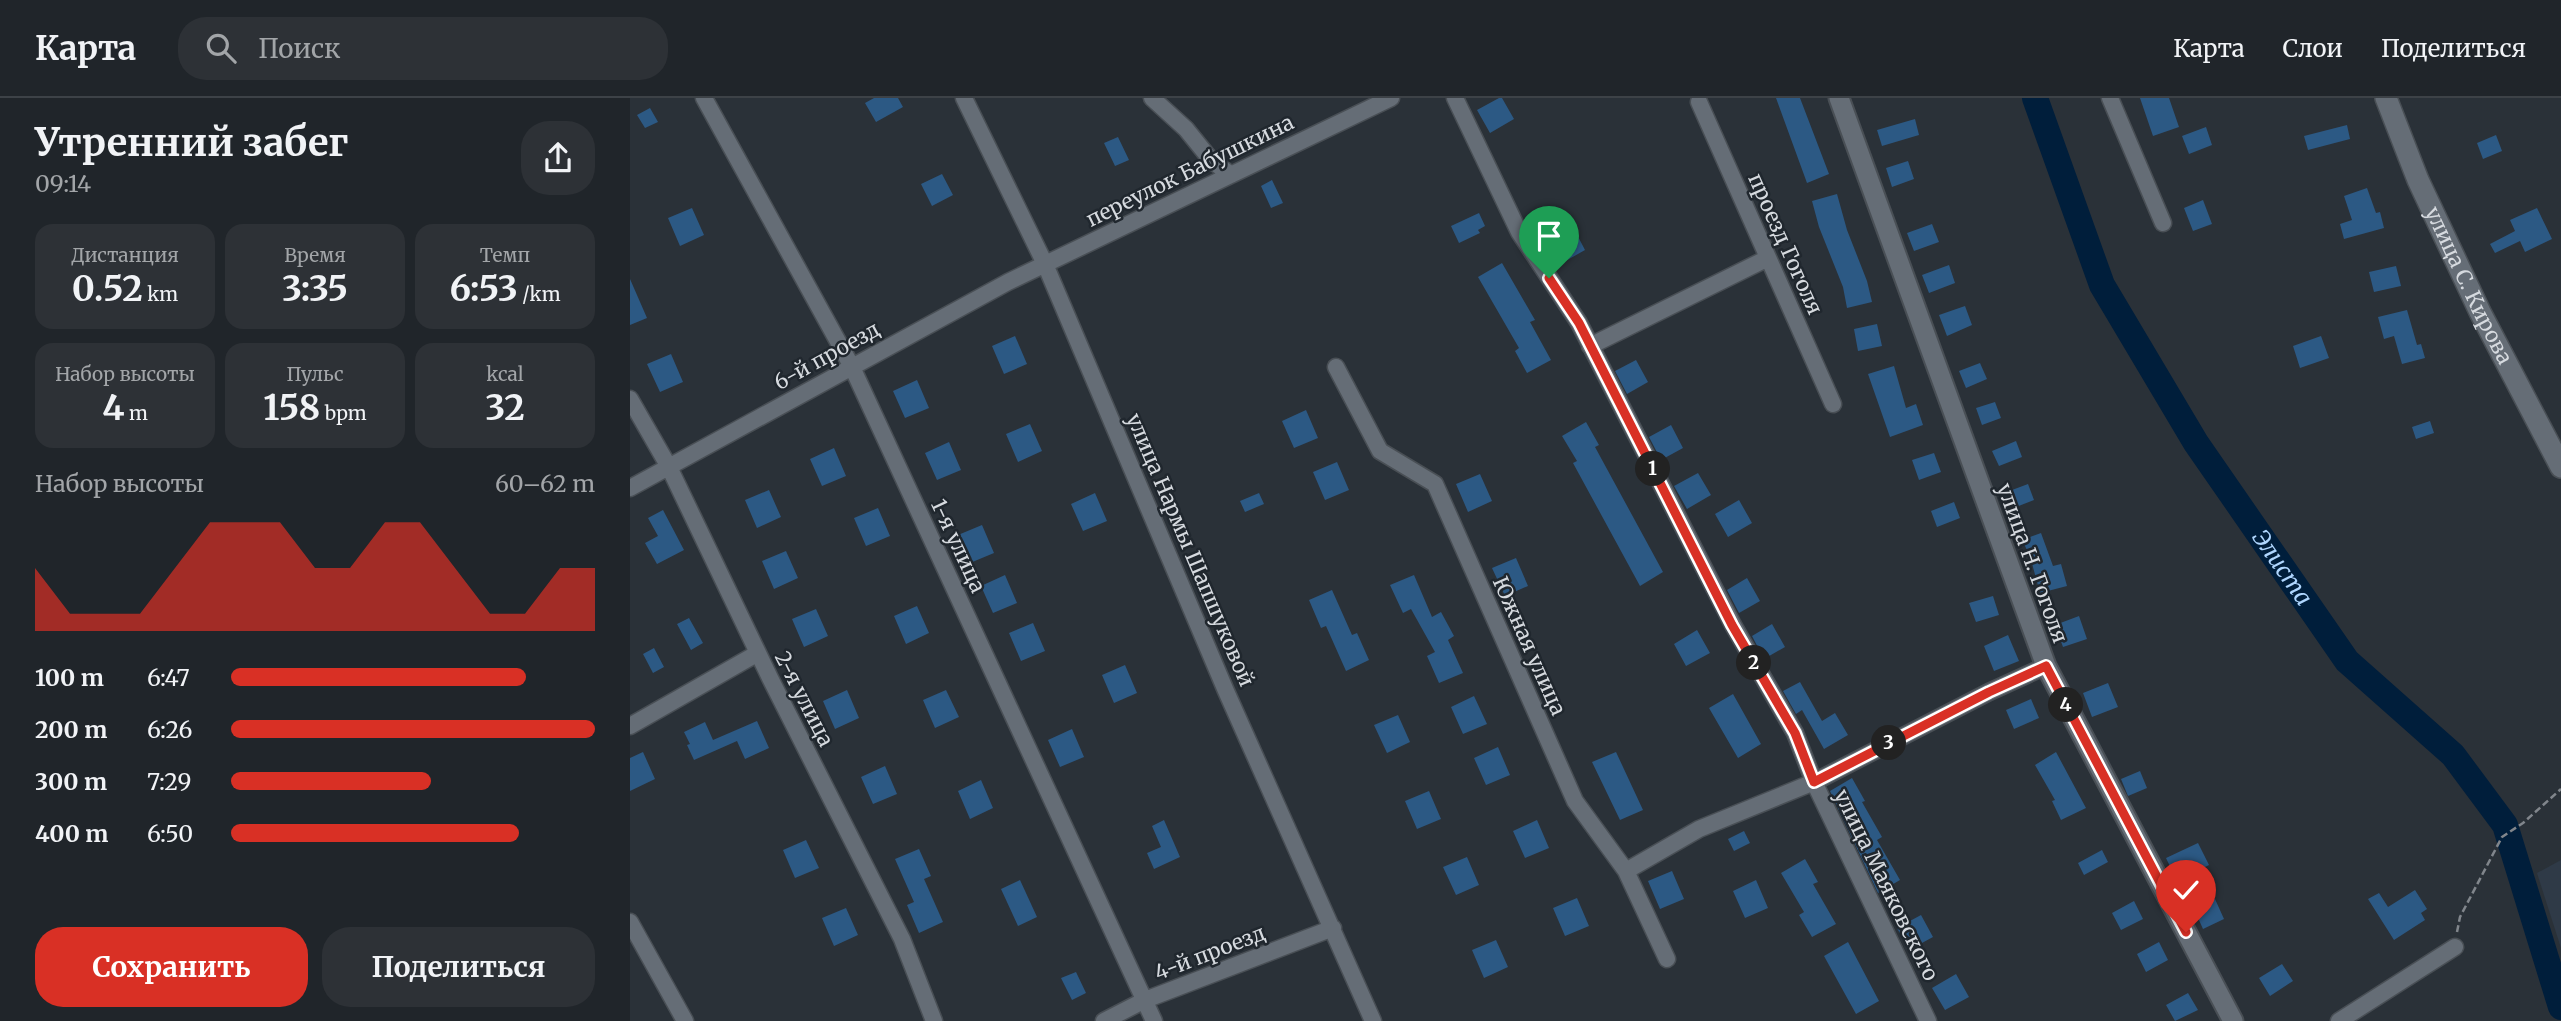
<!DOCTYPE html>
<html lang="ru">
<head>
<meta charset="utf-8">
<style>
  :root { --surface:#20252a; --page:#2d3136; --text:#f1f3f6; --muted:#a2a5a8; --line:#3d4247; --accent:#d93025 }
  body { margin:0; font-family:Merriweather,serif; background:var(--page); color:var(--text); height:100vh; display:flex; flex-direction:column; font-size:26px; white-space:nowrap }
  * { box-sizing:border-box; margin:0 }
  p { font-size:23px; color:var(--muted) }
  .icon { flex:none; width:38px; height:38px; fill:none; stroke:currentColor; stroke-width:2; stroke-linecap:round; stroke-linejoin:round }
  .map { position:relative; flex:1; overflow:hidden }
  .side { display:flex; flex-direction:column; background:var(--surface); width:630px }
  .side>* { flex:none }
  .pin { position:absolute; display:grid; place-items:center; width:60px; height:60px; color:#fff; margin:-72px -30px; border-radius:50% 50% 50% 0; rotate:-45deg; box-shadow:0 0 7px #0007 }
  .pin .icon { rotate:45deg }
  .km { position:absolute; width:35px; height:35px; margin:-18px; border-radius:50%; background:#222; color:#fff; font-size:19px; line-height:35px; text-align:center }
  .round { display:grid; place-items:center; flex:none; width:74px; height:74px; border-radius:28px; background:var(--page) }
  .headline { display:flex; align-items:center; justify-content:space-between; height:119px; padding:0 35px }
  h1 { font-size:38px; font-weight:700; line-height:52px }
  .figures { display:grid; grid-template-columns:repeat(3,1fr); gap:10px; height:119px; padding:7px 35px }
  .figures div { display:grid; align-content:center; border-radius:18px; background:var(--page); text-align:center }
  .figures b { font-size:35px; font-weight:700 }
  .figures small { font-size:19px; font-weight:400 }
  .figures p { font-size:19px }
  .chart { height:196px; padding:14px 35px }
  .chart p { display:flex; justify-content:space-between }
  .chart svg { width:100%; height:126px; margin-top:7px; fill:var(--accent); opacity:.7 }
  .primary-button { display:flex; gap:14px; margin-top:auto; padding:14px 35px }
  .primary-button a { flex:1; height:80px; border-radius:28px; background:var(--accent); color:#fff; font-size:28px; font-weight:700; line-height:80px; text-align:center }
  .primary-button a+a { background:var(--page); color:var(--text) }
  ul { padding:0 35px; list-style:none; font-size:23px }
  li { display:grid; grid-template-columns:112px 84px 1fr; align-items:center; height:52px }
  li i { height:18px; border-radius:9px; background:var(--accent) }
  header { display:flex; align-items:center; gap:42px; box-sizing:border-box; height:98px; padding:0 35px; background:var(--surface); border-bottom:2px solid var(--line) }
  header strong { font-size:33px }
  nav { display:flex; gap:38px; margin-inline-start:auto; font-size:24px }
  .search { width:490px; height:63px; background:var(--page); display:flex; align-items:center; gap:18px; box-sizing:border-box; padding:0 24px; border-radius:28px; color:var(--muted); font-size:26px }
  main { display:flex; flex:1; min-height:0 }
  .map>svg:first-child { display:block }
  .built { fill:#2f3a47 }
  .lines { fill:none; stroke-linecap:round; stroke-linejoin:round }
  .river { stroke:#001e3b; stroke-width:26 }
  .building { fill:#2c5984 }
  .minor-casing { stroke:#494f55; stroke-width:19 }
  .tertiary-casing { stroke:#494f55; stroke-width:23 }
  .secondary-casing { stroke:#494f55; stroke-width:24 }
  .path { stroke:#81868c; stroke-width:2.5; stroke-dasharray:7 3.5; stroke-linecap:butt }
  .minor { stroke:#656d76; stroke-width:16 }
  .tertiary { stroke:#656d76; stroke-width:19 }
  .secondary { stroke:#656d76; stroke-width:21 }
  .route-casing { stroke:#fff; stroke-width:14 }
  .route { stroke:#d93025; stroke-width:9 }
  .labels { text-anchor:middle; stroke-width:5; stroke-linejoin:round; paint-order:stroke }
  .street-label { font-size:21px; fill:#d6dadf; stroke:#20272e }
  .water-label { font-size:23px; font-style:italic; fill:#afd6fe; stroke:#20272e }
</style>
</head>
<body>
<header>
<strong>Карта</strong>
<div class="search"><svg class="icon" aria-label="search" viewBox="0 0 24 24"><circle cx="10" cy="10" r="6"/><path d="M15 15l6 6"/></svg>Поиск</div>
<nav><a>Карта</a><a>Слои</a><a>Поделиться</a></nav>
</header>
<main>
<section class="side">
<div class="headline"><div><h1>Утренний забег</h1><p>09:14</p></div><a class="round"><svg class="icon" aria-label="share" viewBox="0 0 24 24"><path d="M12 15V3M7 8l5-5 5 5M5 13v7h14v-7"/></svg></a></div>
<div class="figures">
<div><p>Дистанция</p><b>0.52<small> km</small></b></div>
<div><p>Время</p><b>3:35</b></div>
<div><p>Темп</p><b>6:53<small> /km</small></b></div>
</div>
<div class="figures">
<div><p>Набор высоты</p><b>4<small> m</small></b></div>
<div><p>Пульс</p><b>158<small> bpm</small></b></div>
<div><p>kcal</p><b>32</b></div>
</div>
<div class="chart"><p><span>Набор высоты</span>60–62 m</p>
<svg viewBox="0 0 160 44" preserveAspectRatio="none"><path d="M0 44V22L10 38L20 38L30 38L40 22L50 6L60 6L70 6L80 22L90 22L100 6L110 6L120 22L130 38L140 38L150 22L160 22V44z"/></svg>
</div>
<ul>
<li><b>100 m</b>6:47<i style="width:81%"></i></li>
<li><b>200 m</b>6:26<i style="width:100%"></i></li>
<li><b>300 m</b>7:29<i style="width:55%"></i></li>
<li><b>400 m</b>6:50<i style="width:79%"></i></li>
</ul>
<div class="primary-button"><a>Сохранить</a><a>Поделиться</a></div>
</section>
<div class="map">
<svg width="1931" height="923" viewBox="0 0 1931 923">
  <rect width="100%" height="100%" fill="#2a3138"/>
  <path class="built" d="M1931,762v88l-24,-75z"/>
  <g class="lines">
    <path class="river" id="s1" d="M1405,0l67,187 94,158 151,218 106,94 52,70 56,182"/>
  </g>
  <path class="building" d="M244,0h24l5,9 -27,15 -11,-19z
    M869,0h3l12,21 -24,14 -13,-23z
    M1146,0h24l29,76 -22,9z
    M1510,0h29l10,29 -26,9z
    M20,10l8,14 -13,6 -8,-13z
    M1285,21l4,16 -37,11 -5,-16z
    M1717,27l3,14 -42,11 -4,-14z
    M1576,29l6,18 -23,9 -7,-18z
    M1866,37l6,16 -19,8 -6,-16z
    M488,39l11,23 -14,6 -11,-23z
    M1278,63l6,18 -22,8 -6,-19z
    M312,76l11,21 -21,11 -11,-22z
    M642,82l11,23 -12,5 -10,-22z
    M1737,90l9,25 4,-1 4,16 -40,11 -4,-15 12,-4 -8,-24z
    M1207,96l10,36 20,51 5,21 -25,6 -4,-21 -24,-60 -7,-26z
    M1573,102l9,24 -19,7 -9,-23z
    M62,110l12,27 -24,11 -12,-28z
    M1907,110l15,31 -27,13 -5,-11 -25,12 -5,-9 25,-13 -5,-11z
    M849,115l6,13 -7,4 2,3 -21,10 -8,-17z
    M1302,126l7,18 -25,9 -7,-18z
    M943,129l12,23 -23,13 -13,-22z
    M872,165l33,57 -5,2 21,38 -24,13 -12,-22 4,-3 -41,-71z
    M1319,167l6,18 -26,10 -7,-18z
    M1766,168l5,20 -27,6 -5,-20z
    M0,181l17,39 -17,7z
    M1335,208l7,19 -25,11 -8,-21z
    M1777,212l10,35 4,-1 4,14 -23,6 -8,-28 -10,3 -6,-22z
    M1247,226l5,22 -24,5 -4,-22z
    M385,238l12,28 -23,10 -12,-28z
    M1691,238l8,22 -29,10 -7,-22z
    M41,256l12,28 -23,10 -13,-28z
    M1006,262l12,22 -21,12 -12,-23z
    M1350,265l7,16 -21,9 -7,-17z
    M1264,268l12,42 10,-4 7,21 -33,12 -22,-63z
    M287,282l12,28 -24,10 -12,-27z
    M1365,304l6,16 -19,7 -6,-17z
    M676,312l12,28 -24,10 -12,-27z
    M1800,323l4,12 -18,6 -4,-12z
    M956,324l13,23 -4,2 68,125 -23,14 -67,-123 4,-2 -15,-25z
    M400,326l12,27 -24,11 -12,-28z
    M1041,327l12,23 -22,12 -12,-23z
    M1386,343l6,16 -23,9 -7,-15z
    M319,344l12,28 -24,10 -12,-27z
    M204,350l12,28 -24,10 -12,-27z
    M1304,355l7,19 -22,8 -7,-20z
    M707,364l12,28 -24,10 -12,-28z
    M1068,375l13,22 -24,14 -13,-23z
    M850,376l12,27 -24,11 -12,-28z
    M1398,386l6,16 -23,9 -7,-16z
    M139,392l12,27 -24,11 -12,-28z
    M465,395l12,28 -24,10 -12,-27z
    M629,395l5,11 -19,8 -5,-11z
    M1109,402l13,23 -24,14 -13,-23z
    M1324,404l6,16 -23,9 -6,-16z
    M248,410l12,28 -24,10 -12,-28z
    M33,412l21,40 -27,14 -12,-21 13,-7 -10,-18z
    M352,427l12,28 -24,10 -12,-28z
    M1411,435l12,33 8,-2 6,22 -27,7 -10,-37 -8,-16z
    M156,453l12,27 -24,11 -12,-28z
    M886,460l12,28 -23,10 -13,-28z
    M375,477l12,28 -24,10 -12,-27z
    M784,477l18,42 9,-5 13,24 -6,4 15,33 -24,10 -12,-27 8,-4 -24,-43 -8,4 -13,-28z
    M1117,480l13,23 -21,12 -12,-23z
    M702,492l20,45 5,-2 12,27 -23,11 -20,-45 -5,2 -12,-28z
    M1363,498l6,19 -23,7 -7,-19z
    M287,508l12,27 -23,11 -12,-28z
    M186,511l12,27 -24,11 -12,-28z
    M1449,518l8,23 -24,8 -8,-22z
    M59,520l14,25 -12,7 -14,-26z
    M403,525l12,28 -24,10 -12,-28z
    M1142,526l13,23 -21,12 -12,-23z
    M1067,532l13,23 -24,13 -12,-22z
    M1378,537l11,26 -25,10 -10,-25z
    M24,550l10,19 -11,6 -10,-19z
    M495,567l12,28 -23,10 -12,-28z
    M1170,584l22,39 13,-8 13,22 -24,14 -22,-39 -6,4 -13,-23z
    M1478,585l10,24 -26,10 -9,-24z
    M217,592l12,28 -24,11 -12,-28z
    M316,592l13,27 -24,11 -12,-28z
    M1103,596l28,50 -23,14 -29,-50z
    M844,598l13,28 -24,10 -12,-27z
    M1401,601l8,19 -25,11 -8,-19z
    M768,617l12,27 -23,11 -13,-28z
    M127,623l12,27 -24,11 -8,-18 -43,19 -7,-15 3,-1 -6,-12 21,-10 8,18z
    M442,631l12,28 -24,10 -12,-27z
    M868,649l12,28 -24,10 -12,-27z
    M13,654l12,27 -25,12v-33z
    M986,654l27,58 -23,10 -28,-58z
    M1426,654l30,56 -25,12 -9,-19 3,-1 -20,-35z
    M255,668l12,28 -24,10 -12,-27z
    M1510,673l7,17 -19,8 -7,-17z
    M1222,680l13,23 -3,1 20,35 -5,3 23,40 -22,13 -48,-102z
    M351,682l12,28 -23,11 -12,-28z
    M799,693l12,28 -24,10 -12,-28z
    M534,722l16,37 -26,12 -7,-16 14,-6 -9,-21z
    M907,722l12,28 -24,10 -12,-27z
    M1114,733l6,12 -16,8 -6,-12z
    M176,742l13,28 -24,10 -12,-28z
    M1568,745l11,22 -32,16 -11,-23z
    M289,751l12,27 -7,3 19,43 -24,11 -12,-28 7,-3 -19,-43z
    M1472,752l6,12 -24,13 -6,-12z
    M837,759l12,28 -23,10 -13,-28z
    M1175,761l13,23 -5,2 23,40 -24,13 -13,-22 5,-3 -23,-39z
    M1042,773l12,28 -24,10 -12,-28z
    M390,782l17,37 -19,9 -17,-37z
    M1126,782l12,28 -23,10 -12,-27z
    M1785,792l12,19 -6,4 4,7 -31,20 -26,-41 11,-6 9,14z
    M947,800l12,28 -24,10 -12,-28z
    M1585,801l9,20 -21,10 -9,-20z
    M1504,803l9,18 -22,11 -9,-17z
    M216,810l12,27 -24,11 -12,-28z
    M1291,817l12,22 -24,13 -12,-22z
    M866,842l12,27 -24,11 -12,-28z
    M1218,844l31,59 -23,13 -32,-58z
    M1529,844l9,18 -22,12 -9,-18z
    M1652,866l11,17 -23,15 -11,-18z
    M446,874l10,21 -14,7 -11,-22z
    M1326,876l13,23 -24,13 -13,-22z
    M1558,895l10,17 -23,11 -9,-16z"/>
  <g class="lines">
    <g class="minor-casing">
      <path id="minor" d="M74,0l148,269 302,654
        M334,0l81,166 181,427 147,330
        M522,0l34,31 25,31 20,15
        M825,0l64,134 60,91 154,302 62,108 19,49 114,239
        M1480,0l53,125
        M1069,4l134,302
        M960,248l178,-88
        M706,269l44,84 55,33 140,317 51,70 41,88
        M0,301l39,68 101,211 132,261 32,82
        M0,390l378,-206 383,-184
        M0,628l128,-73
        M996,773l73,-42 115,-47 175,-90 57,-26
        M0,824l55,99
        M474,923l41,-21 188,-72
        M1709,923l116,-74"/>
    </g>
    <g class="tertiary-casing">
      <path id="tertiary" d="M1209,0l207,568 187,355"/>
    </g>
    <g class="secondary-casing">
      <g id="secondary">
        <path id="s2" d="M1756,0l32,82 62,132 81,155"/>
      </g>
    </g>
    <path class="path" d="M1827,834l3,-15 42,-80 21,-14 38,-34"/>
    <use href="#minor" class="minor"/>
    <use href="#tertiary" class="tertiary"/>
    <use href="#secondary" class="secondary"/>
  </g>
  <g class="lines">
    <g class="route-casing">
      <path id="route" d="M919,180l30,45 153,302 63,108 19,49 175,-90 57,-26 140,266"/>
    </g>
    <use href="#route" class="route"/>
  </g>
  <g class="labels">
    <g class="street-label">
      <text transform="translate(560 73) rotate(-26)" y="7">переулок Бабушкина</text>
      <text transform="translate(1155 146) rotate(66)" y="7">проезд Гоголя</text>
      <text dy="7" stroke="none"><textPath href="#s2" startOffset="205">улица С. Кирова</textPath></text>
      <text transform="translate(197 258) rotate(-29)" y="7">6-й проезд</text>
      <text transform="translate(328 448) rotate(65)" y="7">1-я улица</text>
      <text transform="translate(560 452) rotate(67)" y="7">улица Нармы Шапшуковой</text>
      <text transform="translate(1402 465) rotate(70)" y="7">улица Н. Гоголя</text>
      <text transform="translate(899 548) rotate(66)" y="7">Южная улица</text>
      <text transform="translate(174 601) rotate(63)" y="7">2-я улица</text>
      <text transform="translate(1256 787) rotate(64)" y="7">улица Маяковского</text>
      <text transform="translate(580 855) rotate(-21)" y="7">4-й проезд</text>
    </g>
    <g class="water-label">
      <text dy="8" stroke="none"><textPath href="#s1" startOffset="534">Элиста</textPath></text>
    </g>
  </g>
</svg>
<div class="pin" style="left:919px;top:180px;background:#1e9e55"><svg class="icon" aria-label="arrive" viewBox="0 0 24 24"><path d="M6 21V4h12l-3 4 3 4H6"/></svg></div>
<div class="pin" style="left:1556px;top:834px;background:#d93025"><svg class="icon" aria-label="check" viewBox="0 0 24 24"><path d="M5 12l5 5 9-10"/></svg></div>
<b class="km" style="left:1023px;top:371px">1</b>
<b class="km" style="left:1124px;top:565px">2</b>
<b class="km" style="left:1259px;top:645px">3</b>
<b class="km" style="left:1436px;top:607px">4</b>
</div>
</main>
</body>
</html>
